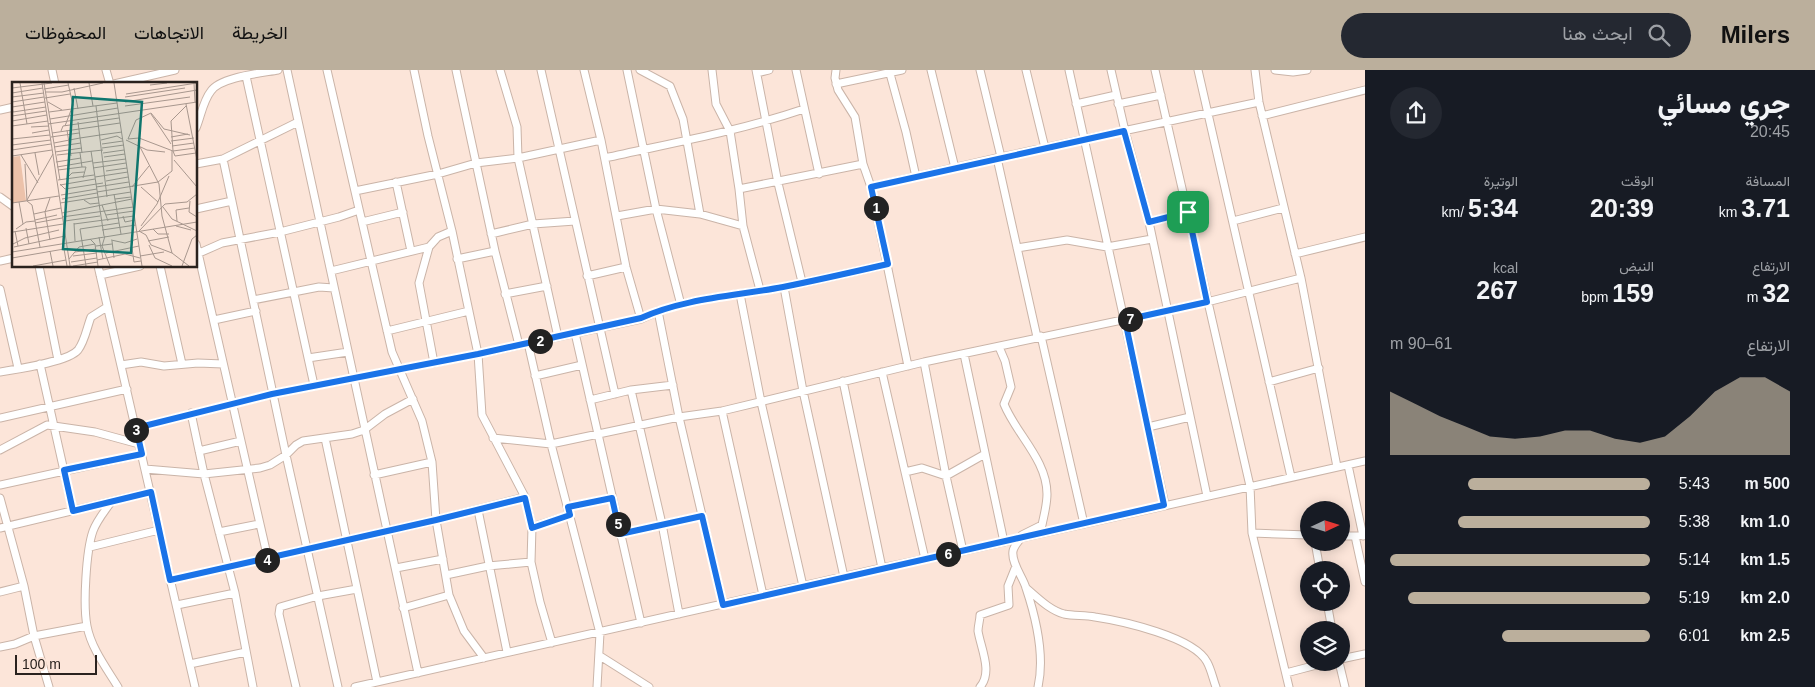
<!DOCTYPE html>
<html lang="ar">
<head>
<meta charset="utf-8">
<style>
  :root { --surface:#171b24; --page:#242831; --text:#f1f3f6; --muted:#9ea1a6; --accent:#bbaf9c }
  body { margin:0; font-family:Helvetica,Vazirmatn,sans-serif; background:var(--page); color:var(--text); direction:rtl; height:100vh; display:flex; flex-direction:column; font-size:19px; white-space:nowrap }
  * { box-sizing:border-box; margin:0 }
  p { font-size:16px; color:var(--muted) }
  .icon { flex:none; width:28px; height:28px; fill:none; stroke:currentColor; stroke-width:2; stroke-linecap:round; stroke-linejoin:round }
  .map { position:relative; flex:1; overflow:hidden; direction:ltr }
  .details { display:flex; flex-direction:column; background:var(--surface); width:450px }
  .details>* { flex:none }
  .needle { width:32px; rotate:86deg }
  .buttons { position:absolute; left:1300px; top:431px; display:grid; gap:10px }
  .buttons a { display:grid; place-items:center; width:50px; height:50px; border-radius:50%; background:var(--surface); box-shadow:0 2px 12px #0003; font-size:25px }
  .scale { position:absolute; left:15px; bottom:12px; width:82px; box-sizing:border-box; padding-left:5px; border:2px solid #2a221e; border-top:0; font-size:14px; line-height:18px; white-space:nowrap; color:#2a221e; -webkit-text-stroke:4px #fce5d9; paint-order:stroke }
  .pin { position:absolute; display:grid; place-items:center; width:42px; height:42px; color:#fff; margin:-21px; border-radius:10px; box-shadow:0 2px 8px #0006 }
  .km { position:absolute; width:25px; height:25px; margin:-12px; border-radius:50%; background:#222; color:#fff; font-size:14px; line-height:25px; text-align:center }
  .round { display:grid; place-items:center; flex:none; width:52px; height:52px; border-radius:26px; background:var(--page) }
  .head { display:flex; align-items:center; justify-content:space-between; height:85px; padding:0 25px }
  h1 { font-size:28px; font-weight:800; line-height:38px }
  .figures { display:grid; grid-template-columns:repeat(3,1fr); gap:8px; height:85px; padding:5px 25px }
  .figures div { display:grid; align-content:center }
  .figures b { font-size:25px; font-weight:800 }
  .figures small { font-size:14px; font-weight:400 }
  .figures p { font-size:14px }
  .chart { height:140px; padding:10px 25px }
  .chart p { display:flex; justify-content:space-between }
  .chart svg { width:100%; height:90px; margin-top:5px; fill:var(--accent); opacity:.7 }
  ul { padding:0 25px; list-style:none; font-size:16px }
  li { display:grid; grid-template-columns:80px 60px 1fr; align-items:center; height:38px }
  li i { height:12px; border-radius:6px; background:var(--accent) }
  header { display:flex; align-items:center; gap:30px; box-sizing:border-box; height:70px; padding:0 25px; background:var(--accent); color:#111 }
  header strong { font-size:24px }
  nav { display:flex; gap:28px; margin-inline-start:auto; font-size:18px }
  .search { width:350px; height:45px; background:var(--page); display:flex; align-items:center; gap:12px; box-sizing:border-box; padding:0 18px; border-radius:28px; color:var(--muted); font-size:19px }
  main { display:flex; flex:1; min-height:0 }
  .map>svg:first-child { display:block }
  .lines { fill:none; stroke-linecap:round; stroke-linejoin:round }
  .minor-casing { stroke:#cab4a8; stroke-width:9 }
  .minor { stroke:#fff; stroke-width:7 }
  .route-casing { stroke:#fff; stroke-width:10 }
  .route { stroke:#1a73e8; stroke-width:6 }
  .inset-road { fill:none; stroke:#a8978e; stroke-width:1 }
  .view { fill:#0f766e; fill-opacity:0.15; stroke:#0f766e; stroke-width:2.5 }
  .inset-edge { fill:none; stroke:#2a221e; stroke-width:2.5 }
</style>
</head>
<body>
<header>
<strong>Milers</strong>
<div class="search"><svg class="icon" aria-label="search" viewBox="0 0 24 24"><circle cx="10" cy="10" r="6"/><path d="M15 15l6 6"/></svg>ابحث هنا</div>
<nav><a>الخريطة</a><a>الاتجاهات</a><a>المحفوظات</a></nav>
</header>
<main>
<section class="details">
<div class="head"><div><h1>جري مسائي</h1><p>20:45</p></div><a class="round"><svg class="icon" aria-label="share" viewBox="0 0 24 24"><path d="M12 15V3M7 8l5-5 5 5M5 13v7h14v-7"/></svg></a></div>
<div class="figures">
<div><p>المسافة</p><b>3.71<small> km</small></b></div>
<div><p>الوقت</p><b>20:39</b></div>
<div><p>الوتيرة</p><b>5:34<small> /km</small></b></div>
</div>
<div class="figures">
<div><p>الارتفاع</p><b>32<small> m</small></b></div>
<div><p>النبض</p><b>159<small> bpm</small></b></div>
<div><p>kcal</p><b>267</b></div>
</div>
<div class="chart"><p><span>الارتفاع</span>61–90 m</p>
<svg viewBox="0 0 160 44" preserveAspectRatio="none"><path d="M0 44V13L10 19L20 25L30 30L40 35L50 36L60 35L70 32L80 32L90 36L100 38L110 35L120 25L130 13L140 6L150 6L160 13V44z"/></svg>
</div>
<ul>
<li><b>500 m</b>5:43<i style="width:70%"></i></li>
<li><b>1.0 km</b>5:38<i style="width:74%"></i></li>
<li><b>1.5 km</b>5:14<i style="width:100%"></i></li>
<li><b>2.0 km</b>5:19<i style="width:93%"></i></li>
<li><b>2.5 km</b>6:01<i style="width:57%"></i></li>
</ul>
</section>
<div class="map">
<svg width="1365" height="617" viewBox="0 0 1365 617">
  <rect width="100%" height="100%" fill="#fce5d9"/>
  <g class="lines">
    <g class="minor-casing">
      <path id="minor" d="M52,0l3,14
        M106,0l4,14
        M287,0l131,603
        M327,0l65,282 30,69 10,41 4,58 13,75 15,36 20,27
        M414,0l14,66 24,95 26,123 4,61 43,82 7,30 -1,35 9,40 12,41
        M456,0l39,181 24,94
        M500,0l17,57 1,31 40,179
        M541,0l74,324
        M584,0l17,70 25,127 15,52
        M627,0l29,139 25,96
        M640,0l30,16 13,33 17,95
        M712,0l4,34 14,27 9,58
        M756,0l22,113 24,99
        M796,0l23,104
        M836,0l-1,8 3,12 17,27 8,47 8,23 37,179
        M889,0l17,62 10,45
        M931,0l24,98
        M980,0l21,87
        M1026,0l19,78
        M1069,0c32,145 64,290 96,435
        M1111,0l14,61 24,91 58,274
        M1155,0l95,416 2,47 37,154
        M1198,0l93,407
        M1255,0l4,32 42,176 36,189
        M1275,0l18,2 14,-2
        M757,3l12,-3
        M246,6l68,309
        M114,14l61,-14
        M836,14l66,-14
        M1076,34l40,-9
        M1118,34l43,-9
        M0,40l14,-3
        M1262,46l103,-26
        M196,58c5,-12 7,-27 15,-37 9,-14 51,-18 67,-21
        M605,88c67,-15 134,-27 199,-49
        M997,88l40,179
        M223,89l63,296 52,232
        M196,94l27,-5 75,-37
        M396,112l15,69
        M871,117l126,-29 262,-56
        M355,121l83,-17 38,-11 42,-5 83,-18
        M0,127l14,10
        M196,139l36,-8
        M617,146l39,-7 44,5 43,12 -4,-37 124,-25
        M1233,151l50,-13
        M362,152l41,-10
        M1149,152l39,-10
        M743,156l17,64
        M491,164l42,-10 42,-3
        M196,174l72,315
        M1017,178l50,-8 40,7 45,-8
        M197,184l25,-11 58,-11 59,-15 20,-7
        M1295,184l70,-17
        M457,189l38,-8
        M0,191l14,-3
        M39,196l19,94
        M98,196l97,421
        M160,196l22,98
        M331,201l98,-24
        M100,205l40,-9
        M587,206l39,-9
        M784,217l19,104 41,186
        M0,219l18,79
        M505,224l42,-8
        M740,224l21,108 42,184
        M253,230l66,-13 15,1
        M658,241l21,106 44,188
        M214,250l42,-9
        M387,261l82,-20
        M575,263l66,290
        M1041,266l43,188
        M528,273l23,101 49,189 -3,54
        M999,277l6,14 6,26 -7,17c12,30 43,56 43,90 0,11 -3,21 -5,31l-20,10
        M964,284l40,188
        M308,288l40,-6
        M924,292l22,114 17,75
        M434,293l-15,-80 10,-36 9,-10 14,-6
        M40,294l33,147
        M121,295l20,-3 23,4 34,-3 25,1
        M0,302c17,-3 68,-10 78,-22 7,-9 9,-23 13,-33l16,-10
        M882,302l43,187
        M535,306l47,-11
        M843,311l39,187
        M1269,312l50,-14
        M631,320l31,134 17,90
        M590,330l41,-10 42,-5
        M722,341l41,184
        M191,343l13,61 31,119 18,94
        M0,348l127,-29
        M1148,357l42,-10
        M136,358l136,-34 206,-40 163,-35c44,-22 95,-23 142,-32 35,-7 70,-15 105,-23
        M325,368l52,244
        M493,368l58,6 128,-27 43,-6 202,-49 283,-60 94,-24
        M0,380l47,-25 48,7 44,12
        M199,381l42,-10
        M1348,395l15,71
        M145,399l59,5 56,-6 10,-3 16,-10 10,-10 7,-4 49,-7 12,-4 21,-16 28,-15
        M905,402l17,-4 24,8 39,-22
        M374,405l58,-13
        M0,415l142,-31
        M0,428l24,88 10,50 15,51
        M111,432c-6,9 -14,18 -18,29 -7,20 -10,74 -6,95 4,22 20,43 31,61
        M568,437l44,-9
        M478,440l29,142
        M532,457l38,-12
        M0,458l151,-36
        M219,462l40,-8
        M1252,463l57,2
        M620,464l82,-18
        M1341,466h17
        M1355,466l10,46
        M1021,468c-3,4 -7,8 -8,13 -2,12 10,26 13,37 10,30 19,68 12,99
        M1315,472l5,28
        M90,477l69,-17
        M396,498l47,-9
        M446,505l42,-9 43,-4
        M170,510l266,-60 89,-23
        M1026,518c11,9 23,22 38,26 10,2 21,1 31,3 27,4 99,20 112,45 4,7 6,17 9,25
        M0,522l24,-6
        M1327,532l5,28
        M177,535l58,-12
        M403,538l46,-13
        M0,577l15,-3 19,-8 53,-10
        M600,586l49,31
        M1341,589l24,-5
        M1339,592l6,25
        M190,594l56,-12
        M1286,603l42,-11
        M296,617l-17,-73 1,-7 38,-11 39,-7
        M355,617l527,-119 81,-17 402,-90
        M980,617c13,-15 1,-38 -2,-56 0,-5 2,-11 2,-16l29,-10 -1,-19 8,-20"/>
    </g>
    <use href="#minor" class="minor"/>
  </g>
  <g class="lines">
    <g class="route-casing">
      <path id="route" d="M1124,61l25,91 39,-10 19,90 -82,18 39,185 -441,100 -21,-89 -82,18 -8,-36 -44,9 2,8 -38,13 -7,-30 -89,22 -266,60 -19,-88 -78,19 -9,-41 78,-16 -6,-26 136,-34 206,-40 163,-36c44,-20 95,-22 142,-31 35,-7 70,-15 105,-23l-17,-77z"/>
    </g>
    <use href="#route" class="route"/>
  </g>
  <g transform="translate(12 12)">
    <rect width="185" height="185" fill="#fce5d9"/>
    <path d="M8,74l6,45 -14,2v-46z" fill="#ecc2aa"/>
    <path class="inset-road" d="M8,1l7,41M30,1l28,183M32,1l16,97M77,1l4,23M102,1l28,183M182,1l1,19M138,3l17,-2M0,6l40,-5M62,6l4,21M32,7l25,-4M34,10h16l41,-9M0,11l31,-5M114,12l71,-11M0,15l32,-4M113,15l60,-9M33,16l25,-4M0,20l32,-5M36,20l14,8M113,20l72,-12M174,22l11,56M84,24l11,91M113,24l65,-9M174,24l-15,15 2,30 2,5 21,-3M1,30l-1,-5 33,-5M1,30l33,-5M37,30l68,-9M139,32l20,30M0,34l34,-5M38,37l68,-11M0,39l35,-6M66,40l4,31M36,42l149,-22M0,44l36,-5M53,44l8,-21 -5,-22M19,45l18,-1M55,48l4,26M49,49l2,-5 56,-8M20,51l17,-3M40,51l68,-10M88,53l22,-3M39,55l28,-4M159,55l17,-3M68,56l20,-3M0,57l38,-4M116,57l8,-19 15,-7 13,16 26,6M116,57l11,-1 34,13M89,58l16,-4 5,3M114,58l21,10 18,2M159,59l23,-3M42,61l26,-5M90,62l21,-3M0,63l39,-5M160,64l22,-3M42,65l27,-4M128,65l19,37 3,32 10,37M90,66l22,-3M0,68l39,-6M79,69l13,85M161,69l22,-3M43,70l27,-4M23,71l4,22M68,71l2,14h4l-3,11M91,71l21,-3M9,73l17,28M45,73l46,-5M0,74l40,-6M92,75l21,-3M162,78l23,27M44,80l25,-4M81,81l33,-4M13,82l2,37 5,4 8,42M45,85l35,-6M81,86l33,-5M46,88l24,-3M94,89l21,-3M83,95l33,-5M54,97l6,-6 12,-1M46,98l36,-5M94,99l22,-4M48,102l5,5 38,-6M48,103l35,-6M84,105l33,-5M120,105l17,-21M129,105l17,15M85,110l61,-10 14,-11v-20M102,112l7,40M49,113l36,-6M38,116l-5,14 5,28M50,117l35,-6M103,117l16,-2M15,118l26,-46M72,118l6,4 9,-1M178,119l-1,11 8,5M7,120l4,22M0,121l47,-7M48,121l71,-11M90,123l6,16M151,125l9,12 25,12M50,131l70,-14M22,132l27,-6M94,133l28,-4M111,134l2,6 10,-2M50,135l71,-10M23,138l22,-5M53,139l35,-5M165,139l-1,-11 13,-2M23,141l27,-5M62,141l1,18M62,142l60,-8M129,144l16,-22 12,-28M164,144l15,4M14,146l3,16M4,147l10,-7 9,-1M141,147l5,5h11M90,148l34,-5M3,149l3,15M1,150l50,-8M93,154l-3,10 8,20M87,155l4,22M78,157l5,5 3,22M99,158l14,3 12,-4M100,159l2,17M136,159l21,-4M1,162l12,-6 34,-8M137,163l6,13 17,8M84,164l16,-2M2,165l51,-11M120,166l2,14 7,-1M38,169l3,15M0,170l185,-30M63,170l21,-3M94,171l33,-7M61,174l24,-3M128,174l24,-4M0,176l52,-9 3,17M57,177l10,-12 16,-3M85,178l28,-6 15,4M59,180l26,-4M21,184l33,-6M61,184l25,-4M74,184l-6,-37 39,-6M170,184l10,-27 5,-4M177,184l-17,-13 -21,-8 -5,-10 -7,-4 26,-27 22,-2 10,-8"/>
    <path class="view" d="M61,15l69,5 -11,151 -68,-4z"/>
    <rect width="185" height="185" class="inset-edge"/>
  </g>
</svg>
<div class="buttons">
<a><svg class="needle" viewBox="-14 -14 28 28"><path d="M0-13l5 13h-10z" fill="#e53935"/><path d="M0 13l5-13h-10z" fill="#9ea1a6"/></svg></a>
<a><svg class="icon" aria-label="locate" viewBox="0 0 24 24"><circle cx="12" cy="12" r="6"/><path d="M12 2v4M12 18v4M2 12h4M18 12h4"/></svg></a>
<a><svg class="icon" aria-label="layers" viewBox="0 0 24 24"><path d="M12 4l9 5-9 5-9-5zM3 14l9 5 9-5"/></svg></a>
</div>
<div class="scale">100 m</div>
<div class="pin" style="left:1188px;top:142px;background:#1e9e55"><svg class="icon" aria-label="arrive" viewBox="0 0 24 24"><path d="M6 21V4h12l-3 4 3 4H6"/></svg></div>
<b class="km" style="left:876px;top:138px">1</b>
<b class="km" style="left:540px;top:271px">2</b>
<b class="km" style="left:136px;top:360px">3</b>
<b class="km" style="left:267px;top:490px">4</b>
<b class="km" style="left:618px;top:454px">5</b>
<b class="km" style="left:948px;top:484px">6</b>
<b class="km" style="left:1130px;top:249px">7</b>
</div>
</main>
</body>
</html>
